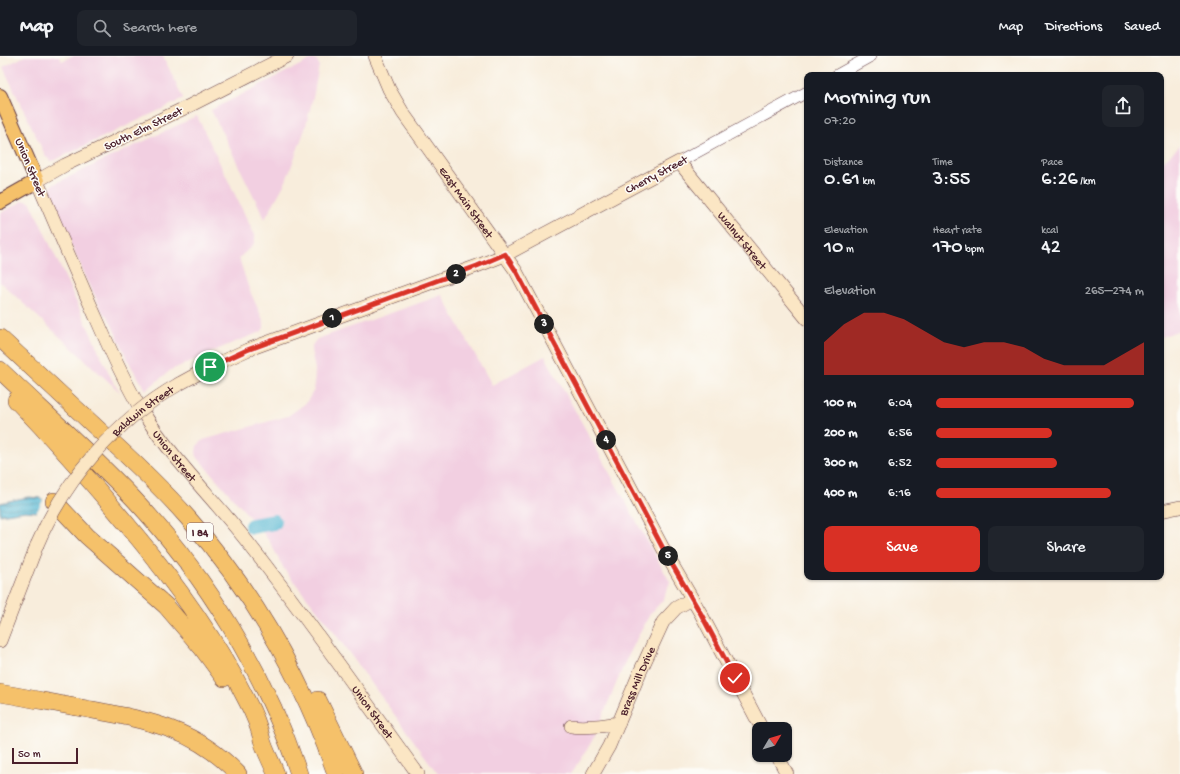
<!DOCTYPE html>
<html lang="en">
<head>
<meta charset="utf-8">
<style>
  :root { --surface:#171b24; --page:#20242c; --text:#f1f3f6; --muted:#9ea1a6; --line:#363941; --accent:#d93025 }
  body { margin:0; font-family:"Gochi Hand",sans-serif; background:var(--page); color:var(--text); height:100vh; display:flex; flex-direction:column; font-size:15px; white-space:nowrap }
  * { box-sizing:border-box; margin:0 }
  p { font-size:13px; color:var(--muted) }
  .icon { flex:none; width:22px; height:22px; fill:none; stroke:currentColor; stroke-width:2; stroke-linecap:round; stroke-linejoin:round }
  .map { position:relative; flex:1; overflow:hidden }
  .drawer { position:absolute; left:804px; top:16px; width:360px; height:508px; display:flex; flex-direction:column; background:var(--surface); border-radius:8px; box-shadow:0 1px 3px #0004 }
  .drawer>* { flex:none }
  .needle { width:26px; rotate:52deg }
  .controls { position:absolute; left:752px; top:666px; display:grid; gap:8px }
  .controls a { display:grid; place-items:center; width:40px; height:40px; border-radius:8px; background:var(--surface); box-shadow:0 1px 3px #0004; font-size:20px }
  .scale { position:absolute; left:12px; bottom:10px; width:66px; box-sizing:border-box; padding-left:4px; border:2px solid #4a1f2b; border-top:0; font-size:11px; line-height:14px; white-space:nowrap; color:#4a1f2b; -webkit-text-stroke:3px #fdfcf7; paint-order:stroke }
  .pin { position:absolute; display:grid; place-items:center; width:34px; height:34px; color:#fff; margin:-17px; border:2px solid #fff; border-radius:50%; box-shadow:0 1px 4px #0007 }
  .km { position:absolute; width:20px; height:20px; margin:-10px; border-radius:50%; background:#222; color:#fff; font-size:11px; line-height:20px; text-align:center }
  .round { display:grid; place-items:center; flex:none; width:42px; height:42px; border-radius:8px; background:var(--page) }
  .summary { display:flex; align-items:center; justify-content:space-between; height:68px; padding:0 20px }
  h1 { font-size:22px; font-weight:600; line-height:30px }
  .metrics { display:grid; grid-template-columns:repeat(3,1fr); gap:6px; height:68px; padding:4px 20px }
  .metrics div { display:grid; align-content:center }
  .metrics b { font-size:20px; font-weight:600 }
  .metrics small { font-size:11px; font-weight:400 }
  .metrics p { font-size:11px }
  .chart { height:112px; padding:8px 20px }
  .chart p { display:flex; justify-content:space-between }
  .chart svg { width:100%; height:72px; margin-top:4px; fill:var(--accent); opacity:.7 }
  .primary-button { display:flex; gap:8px; margin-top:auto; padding:8px 20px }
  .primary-button a { flex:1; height:46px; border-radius:8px; background:var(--accent); color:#fff; font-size:16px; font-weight:600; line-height:46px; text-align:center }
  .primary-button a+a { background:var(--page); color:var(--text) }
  ul { padding:0 20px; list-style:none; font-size:13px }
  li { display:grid; grid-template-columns:64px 48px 1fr; align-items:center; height:30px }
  li i { height:10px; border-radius:5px; background:var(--accent) }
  header { display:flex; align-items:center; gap:24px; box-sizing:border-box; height:56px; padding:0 20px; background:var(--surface); border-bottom:1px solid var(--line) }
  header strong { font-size:19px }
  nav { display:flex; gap:22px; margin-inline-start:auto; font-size:14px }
  .search { width:280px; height:36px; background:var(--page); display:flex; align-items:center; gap:10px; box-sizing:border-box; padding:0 14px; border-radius:8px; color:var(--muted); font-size:15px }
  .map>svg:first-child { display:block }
  .built { fill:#f2cfe1 }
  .water { fill:url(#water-rules); stroke:#4e6a7e }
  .pier { fill:#f8eddc }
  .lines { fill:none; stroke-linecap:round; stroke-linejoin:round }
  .river { stroke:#52b5d1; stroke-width:16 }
  .tertiary-casing { stroke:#643e46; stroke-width:12 }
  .secondary-casing { stroke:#643e46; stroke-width:14 }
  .primary-casing { stroke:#643e46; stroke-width:16 }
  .motorway-casing { stroke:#643e46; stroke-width:18 }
  .tertiary { stroke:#fff; stroke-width:11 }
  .secondary { stroke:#fbe6c4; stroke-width:13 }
  .primary { stroke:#f5c16b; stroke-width:14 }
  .motorway { stroke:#f5c16b; stroke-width:17 }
  .secondary-bridge-casing { stroke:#643e46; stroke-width:14; stroke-linecap:butt }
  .secondary-bridge { stroke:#fbe6c4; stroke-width:13 }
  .route-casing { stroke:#fff; stroke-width:8 }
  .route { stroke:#d93025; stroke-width:5 }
  .labels { text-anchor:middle; stroke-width:3; stroke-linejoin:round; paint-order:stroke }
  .shield { fill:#fdfcf7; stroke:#806168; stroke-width:1 }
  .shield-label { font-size:11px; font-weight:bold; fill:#4a1f2b }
  .street-label { font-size:12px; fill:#4a1f2b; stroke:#fdfcf7 }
</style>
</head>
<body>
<header>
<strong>Map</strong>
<div class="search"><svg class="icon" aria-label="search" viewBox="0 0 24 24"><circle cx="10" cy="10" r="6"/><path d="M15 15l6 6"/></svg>Search here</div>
<nav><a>Map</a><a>Directions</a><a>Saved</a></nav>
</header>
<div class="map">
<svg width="1180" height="718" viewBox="0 0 1180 718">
  <defs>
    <pattern id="water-rules" width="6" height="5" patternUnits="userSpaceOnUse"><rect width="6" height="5" fill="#52b5d1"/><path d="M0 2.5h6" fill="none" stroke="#4693aa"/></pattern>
  </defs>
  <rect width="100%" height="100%" fill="#fdfcf7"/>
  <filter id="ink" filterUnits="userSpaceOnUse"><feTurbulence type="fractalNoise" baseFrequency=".025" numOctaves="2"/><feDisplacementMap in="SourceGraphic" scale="8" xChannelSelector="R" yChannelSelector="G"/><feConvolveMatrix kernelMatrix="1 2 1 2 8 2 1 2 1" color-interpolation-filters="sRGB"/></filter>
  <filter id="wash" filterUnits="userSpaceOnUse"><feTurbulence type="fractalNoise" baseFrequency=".012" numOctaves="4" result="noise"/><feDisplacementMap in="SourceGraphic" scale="16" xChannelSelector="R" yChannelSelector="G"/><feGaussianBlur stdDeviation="0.9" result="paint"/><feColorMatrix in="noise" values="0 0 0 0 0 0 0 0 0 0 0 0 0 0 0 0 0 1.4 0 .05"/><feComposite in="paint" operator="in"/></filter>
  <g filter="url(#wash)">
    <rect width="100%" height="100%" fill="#f8eddc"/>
    <path class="built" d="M25,0h34l3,5 10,-5h91l20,42 -2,2 -126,60 -4,1 -5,-4 -43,-90z
      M312,3l5,1 2,5 -5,28 -9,36 -19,52 -21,38 -54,-109z
      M197,60l58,120v5l-2,4 -14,13 10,31 15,33v6l-3,4 -31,12 -59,26 -25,20 -15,-24 -23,-49 -5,-4 -44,-93 -9,-29 2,-6 2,-1z
      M1180,90v184l-19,7v-174z
      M23,145h4l4,2 82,179 8,11 -121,-111v-69z
      M442,239l50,90 53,-29 125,226 -7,18 -13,14 -21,39 -37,88 -12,20 -10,13h-132l-113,-154 -41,-51 -13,-25 -10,-14 -64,-73 -1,-5 1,-6 6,-6 85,-24 18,-13 8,-13 1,-21 -4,-19 2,-6 4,-5z"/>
    <path class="water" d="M28,441l13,1 9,15 -25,-2 -25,4v-12z"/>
    <path class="pier" d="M44,443l8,13 -2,3 -14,-2z"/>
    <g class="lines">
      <path class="river" d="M252,470l22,-4"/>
    </g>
  </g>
  <g filter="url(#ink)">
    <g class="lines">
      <g class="tertiary-casing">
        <path id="tertiary" d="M837,19l34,-19
          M679,106l128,-70"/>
      </g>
      <g class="secondary-casing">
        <g id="secondary">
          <path id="s1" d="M287,0l-96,49 -126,60 -28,16c20,47 40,94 61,141 13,30 27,61 44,89 31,49 72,88 107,133 59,75 113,153 169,230"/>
          <path id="s2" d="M375,0l14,33 14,24 113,158 150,283 35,60 61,115"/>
          <path id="s3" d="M179,328l31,-17 37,-17 230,-84 28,-11 174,-93 128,157"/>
          <path d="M1161,455l19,-4"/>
          <path d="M0,585l37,-96"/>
          <path d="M571,670c17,2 31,0 48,-3"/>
          <path d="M777,699l10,19"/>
          <path id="s4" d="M593,718l16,-28 31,-74 23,-50 13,-14 16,-9"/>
        </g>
      </g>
      <g class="primary-casing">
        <path id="primary" d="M0,40l37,85 -37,21"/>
      </g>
      <g class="motorway-casing">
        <path id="motorway" d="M0,282c33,31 67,62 100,93 31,28 61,56 88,87 66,75 115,162 148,256
          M0,314c44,42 91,84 133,128 74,79 132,174 166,276
          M16,344c38,39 74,80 109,122 46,55 90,114 122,179 7,13 12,25 15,39 3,11 10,23 14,34
          M54,445l33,35 79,70 36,42 22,30
          M0,637c29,5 58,11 87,16 59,11 108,19 151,65
          M318,644l36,74"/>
      </g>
      <use href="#tertiary" class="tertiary"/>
      <use href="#secondary" class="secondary"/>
      <use href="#primary" class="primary"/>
      <use href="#motorway" class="motorway"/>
      <g class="secondary-bridge-casing">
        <g id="secondary-bridge">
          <path id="s5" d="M37,489c28,-66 79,-125 142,-161"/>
        </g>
      </g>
      <use href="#secondary-bridge" class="secondary-bridge"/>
    </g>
  </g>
  <g class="lines" filter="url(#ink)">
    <g class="route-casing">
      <path id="route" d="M210,311l37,-17 230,-84 28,-12 11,17 150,283 35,60 34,64"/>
    </g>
    <use href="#route" class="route"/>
  </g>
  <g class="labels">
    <rect class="shield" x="187" y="467" width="26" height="18" rx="3"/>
    <g class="shield-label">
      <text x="200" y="480">I 84</text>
    </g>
    <g class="street-label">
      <text transform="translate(143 72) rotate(-26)" y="4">South Elm Street</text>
      <text transform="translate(31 111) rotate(67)" y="4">Union Street</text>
      <text transform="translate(656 118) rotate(-28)" y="4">Cherry Street</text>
      <text dy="4" stroke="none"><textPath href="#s2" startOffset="173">East Main Street</textPath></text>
      <text dy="4" stroke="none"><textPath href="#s3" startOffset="649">Walnut Street</textPath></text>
      <text dy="4" stroke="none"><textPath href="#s5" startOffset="173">Baldwin Street</textPath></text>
      <text dy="4" stroke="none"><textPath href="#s1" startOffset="588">Union Street</textPath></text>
      <text dy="4" stroke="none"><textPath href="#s4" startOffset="103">Brass Mill Drive</textPath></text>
      <text dy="4" stroke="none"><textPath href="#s1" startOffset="912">Union Street</textPath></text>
    </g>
  </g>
</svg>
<div class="controls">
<a><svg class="needle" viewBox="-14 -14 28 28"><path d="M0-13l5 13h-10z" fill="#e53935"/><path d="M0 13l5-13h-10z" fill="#9ea1a6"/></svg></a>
</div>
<div class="scale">50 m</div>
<div class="pin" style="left:210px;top:311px;background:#1e9e55"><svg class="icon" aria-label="arrive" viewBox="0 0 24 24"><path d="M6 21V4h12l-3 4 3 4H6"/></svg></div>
<div class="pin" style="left:735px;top:622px;background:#d93025"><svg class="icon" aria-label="check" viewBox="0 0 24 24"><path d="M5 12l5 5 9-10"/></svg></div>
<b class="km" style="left:332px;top:262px">1</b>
<b class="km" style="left:456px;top:218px">2</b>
<b class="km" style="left:544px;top:268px">3</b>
<b class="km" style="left:606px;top:384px">4</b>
<b class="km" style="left:668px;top:500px">5</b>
<section class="drawer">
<div class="summary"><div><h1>Morning run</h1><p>07:20</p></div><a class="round"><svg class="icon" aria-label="share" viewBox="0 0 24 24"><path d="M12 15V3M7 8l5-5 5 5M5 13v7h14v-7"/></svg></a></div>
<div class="metrics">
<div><p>Distance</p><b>0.61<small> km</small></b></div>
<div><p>Time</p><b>3:55</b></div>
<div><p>Pace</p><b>6:26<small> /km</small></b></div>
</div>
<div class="metrics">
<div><p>Elevation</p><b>10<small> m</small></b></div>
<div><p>Heart rate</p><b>170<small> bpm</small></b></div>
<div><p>kcal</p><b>42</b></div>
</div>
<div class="chart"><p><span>Elevation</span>265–274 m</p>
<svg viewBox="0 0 160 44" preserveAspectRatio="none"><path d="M0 44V24L10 13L20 6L30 6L40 10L50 17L60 24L70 27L80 24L90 24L100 27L110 34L120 38L130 38L140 38L150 31L160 24V44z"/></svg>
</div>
<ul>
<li><b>100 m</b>6:04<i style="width:95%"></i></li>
<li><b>200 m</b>6:56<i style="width:56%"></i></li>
<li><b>300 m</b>6:52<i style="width:58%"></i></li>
<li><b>400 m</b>6:16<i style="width:84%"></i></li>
</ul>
<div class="primary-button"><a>Save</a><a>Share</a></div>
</section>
</div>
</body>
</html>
